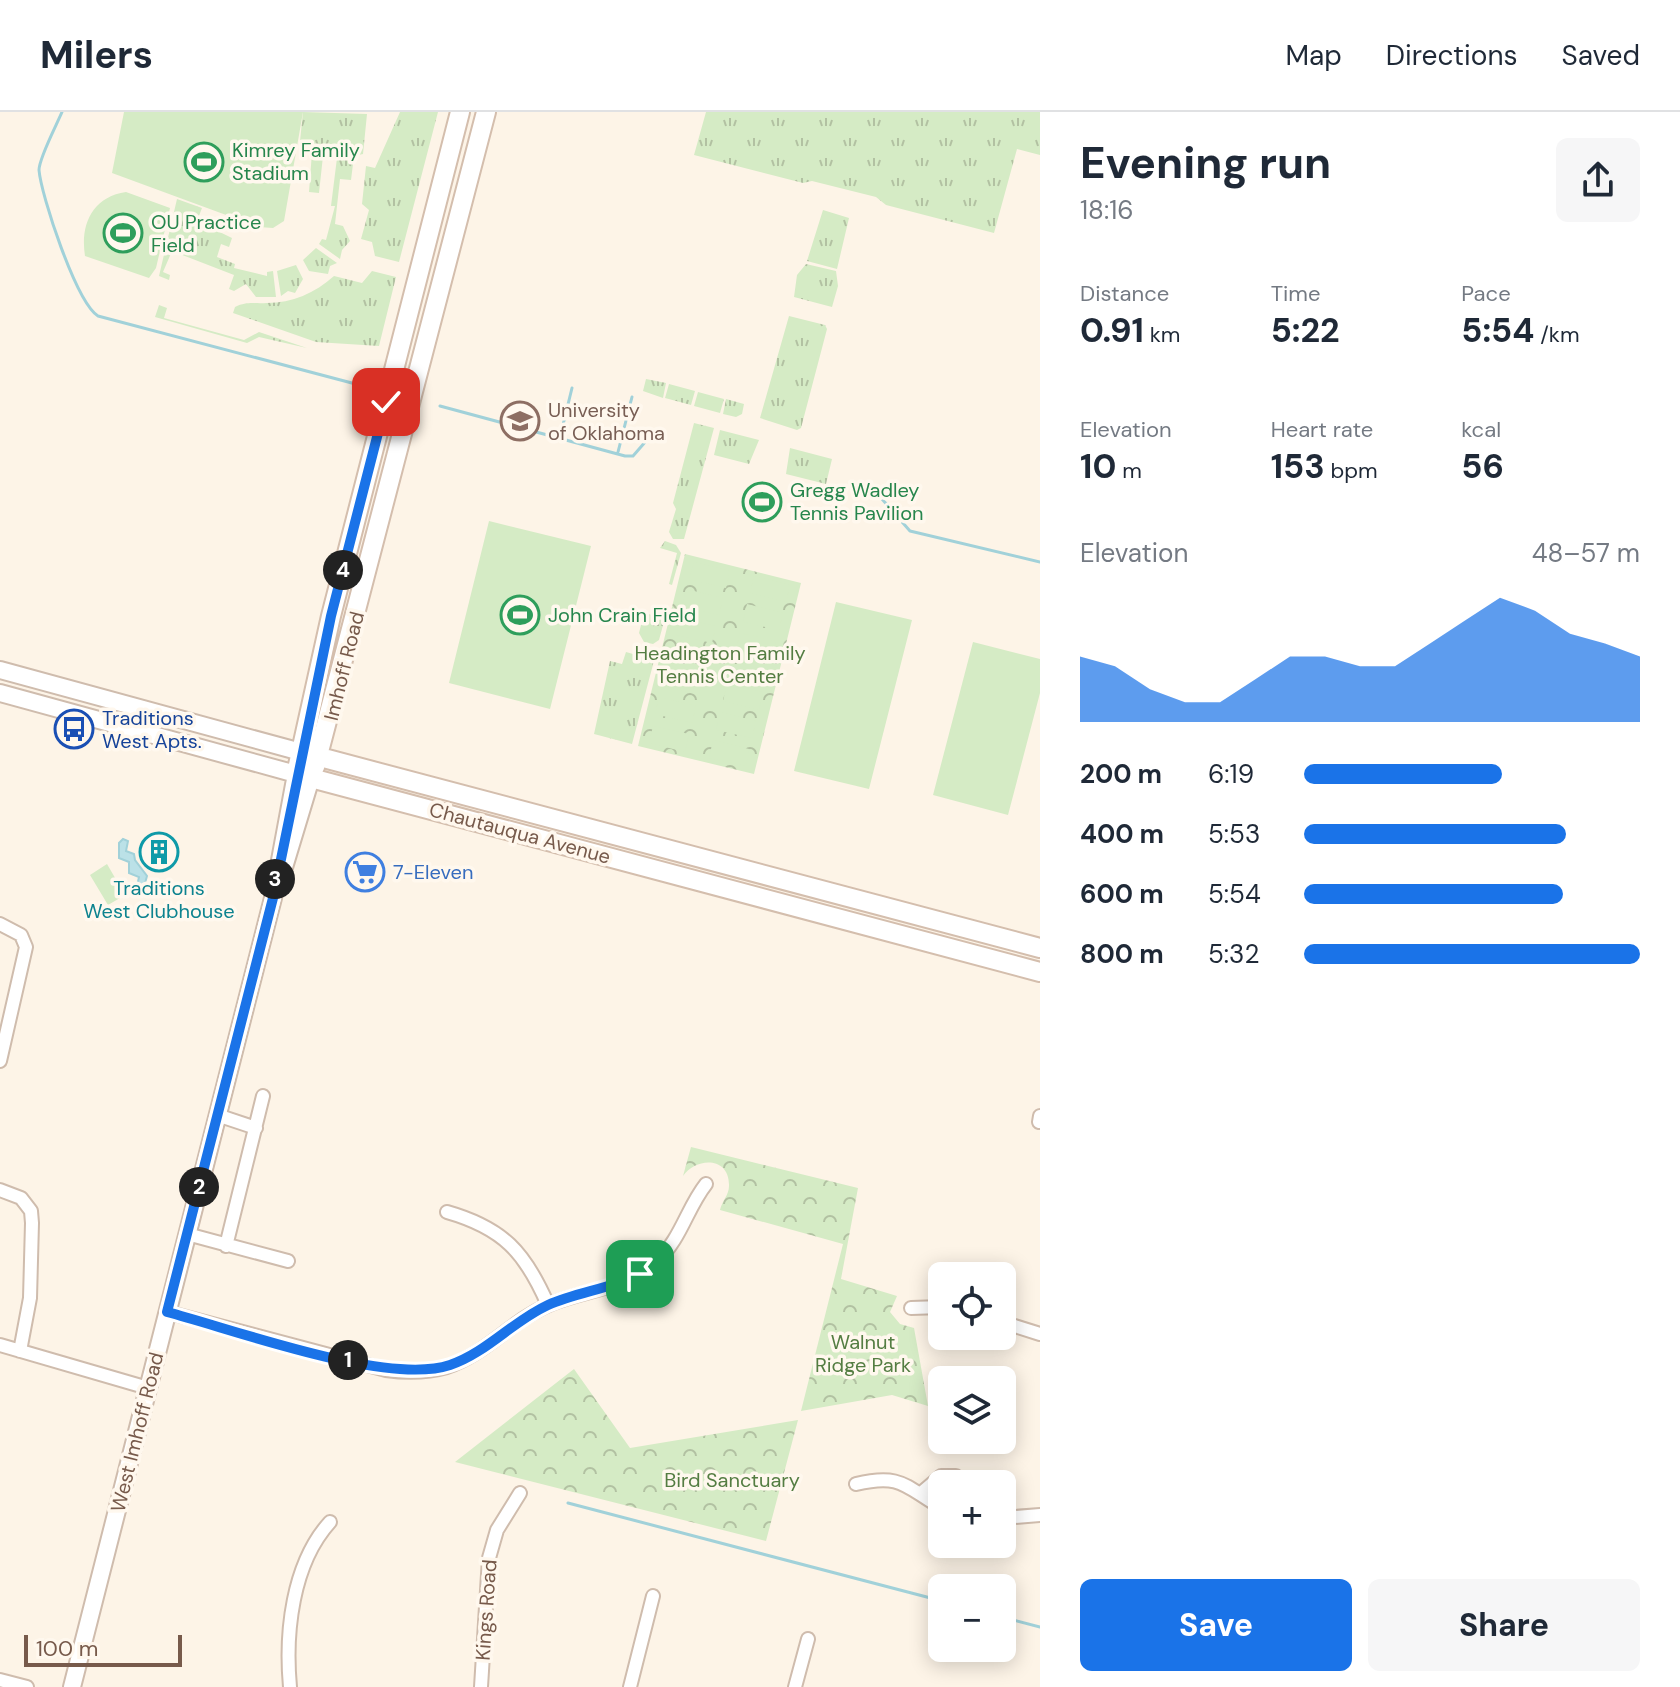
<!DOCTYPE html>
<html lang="en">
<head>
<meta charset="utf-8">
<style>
  :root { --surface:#fff; --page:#f6f6f7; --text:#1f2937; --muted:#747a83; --line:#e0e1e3; --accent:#1a73e8 }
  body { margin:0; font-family:"DM Sans",sans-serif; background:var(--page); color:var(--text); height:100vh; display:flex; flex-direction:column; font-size:30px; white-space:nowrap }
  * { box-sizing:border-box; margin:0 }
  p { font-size:26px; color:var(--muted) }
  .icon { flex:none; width:44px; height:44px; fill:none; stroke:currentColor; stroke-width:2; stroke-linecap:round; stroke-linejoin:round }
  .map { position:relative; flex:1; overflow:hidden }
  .details { display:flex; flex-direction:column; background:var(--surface); width:640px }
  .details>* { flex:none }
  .fabs { position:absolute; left:928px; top:1150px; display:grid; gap:16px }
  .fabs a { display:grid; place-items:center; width:88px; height:88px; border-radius:12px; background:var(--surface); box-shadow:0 4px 20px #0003; font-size:40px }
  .scale { position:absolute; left:24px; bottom:20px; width:158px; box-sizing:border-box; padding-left:8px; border:4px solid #775a4b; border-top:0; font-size:22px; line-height:28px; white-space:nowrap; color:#775a4b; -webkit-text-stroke:6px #fff8ee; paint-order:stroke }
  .pin { position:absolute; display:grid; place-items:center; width:68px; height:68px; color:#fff; margin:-34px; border-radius:16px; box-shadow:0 4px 12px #0006 }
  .km { position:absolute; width:40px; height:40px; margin:-20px; border-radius:50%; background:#222; color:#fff; font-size:22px; line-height:40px; text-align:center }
  .round { display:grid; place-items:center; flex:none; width:84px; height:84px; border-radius:12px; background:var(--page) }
  .summary { display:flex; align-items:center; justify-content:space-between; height:136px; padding:0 40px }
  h1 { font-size:44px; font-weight:700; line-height:60px }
  .figures { display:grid; grid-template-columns:repeat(3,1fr); gap:12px; height:136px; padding:8px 40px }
  .figures div { display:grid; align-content:center }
  .figures b { font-size:34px; font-weight:700 }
  .figures small { font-size:22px; font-weight:400 }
  .figures p { font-size:22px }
  .chart { height:224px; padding:16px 40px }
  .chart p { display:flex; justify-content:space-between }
  .chart svg { width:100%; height:144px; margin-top:8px; fill:var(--accent); opacity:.7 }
  .button { display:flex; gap:16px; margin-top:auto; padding:16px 40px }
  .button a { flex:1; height:92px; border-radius:12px; background:var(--accent); color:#fff; font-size:32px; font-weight:700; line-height:92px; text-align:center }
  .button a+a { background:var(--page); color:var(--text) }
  ul { padding:0 40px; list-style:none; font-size:26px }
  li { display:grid; grid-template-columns:128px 96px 1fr; align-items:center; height:60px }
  li i { height:20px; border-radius:10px; background:var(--accent) }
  header { display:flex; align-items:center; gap:48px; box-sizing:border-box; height:112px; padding:0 40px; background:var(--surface); border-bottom:2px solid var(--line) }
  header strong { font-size:38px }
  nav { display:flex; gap:44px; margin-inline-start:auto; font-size:28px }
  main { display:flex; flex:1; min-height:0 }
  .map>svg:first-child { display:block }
  .grass { fill:url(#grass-tufts) }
  .park { fill:url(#park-crowns) }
  .pitch { fill:#d5ebc5 }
  .water { fill:#bbe1e7; stroke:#a1d1d9; stroke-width:2 }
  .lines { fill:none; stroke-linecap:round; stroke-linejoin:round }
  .stream { stroke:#a1d1d9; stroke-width:3 }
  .minor-casing { stroke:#cfbcad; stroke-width:16 }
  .tertiary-casing { stroke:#cfbcad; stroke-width:20 }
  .secondary-casing { stroke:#d4bead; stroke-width:22 }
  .minor { stroke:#fff; stroke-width:12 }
  .tertiary { stroke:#fff; stroke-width:16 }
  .secondary { stroke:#fff; stroke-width:18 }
  .route-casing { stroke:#fff; stroke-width:16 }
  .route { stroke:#1a73e8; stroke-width:10 }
  .labels { text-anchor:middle; stroke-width:7; stroke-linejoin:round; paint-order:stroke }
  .leisure-label { font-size:20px; fill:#27864d; stroke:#fff8ee; text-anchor:start }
  .education-label { font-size:20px; fill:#785e54; stroke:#fff8ee; text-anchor:start }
  .park-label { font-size:20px; fill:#547d42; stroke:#fff8ee }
  .street-label { font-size:20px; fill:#775a4b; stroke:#fff8ee }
  .transit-label { font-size:20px; fill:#164399; stroke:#fff8ee; text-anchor:start }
  .shop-label { font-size:20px; fill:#366cbe; stroke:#fff8ee; text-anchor:start }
  .culture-label { font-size:20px; fill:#0d838f; stroke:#fff8ee }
</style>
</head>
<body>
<header>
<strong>Milers</strong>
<nav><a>Map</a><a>Directions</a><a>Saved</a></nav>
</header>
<main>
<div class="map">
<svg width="1040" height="1575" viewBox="0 0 1040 1575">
  <defs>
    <pattern id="grass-tufts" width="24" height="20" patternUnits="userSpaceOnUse" patternTransform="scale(2)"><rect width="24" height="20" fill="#d5ebc5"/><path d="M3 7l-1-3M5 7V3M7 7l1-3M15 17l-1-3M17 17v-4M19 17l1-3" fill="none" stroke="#b2c1a2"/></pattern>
    <pattern id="park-crowns" width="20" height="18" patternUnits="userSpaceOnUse" patternTransform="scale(2)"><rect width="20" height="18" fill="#d5ebc5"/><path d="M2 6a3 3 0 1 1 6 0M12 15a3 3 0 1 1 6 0" fill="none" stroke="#b2c1a2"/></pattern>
  </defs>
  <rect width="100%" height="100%" fill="#fdf4e7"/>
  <path class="grass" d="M303,0l64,2 -4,40 -9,2 -3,24 -11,-1 -5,45 8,2 7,15 -8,9 -2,9 -21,-15 3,-5 4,1 9,-34h-4l6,-48 -14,-2 -4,37 -10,-1 3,-40 -13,-1z
    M400,0h38l-39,150 -24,-6 -3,-14 -11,-3 8,-29 -7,-6 4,-38 9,2z
    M706,0h334v43l-23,-6 -23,84 -108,-28 -10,-8 -64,-16 -9,2 -109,-28z
    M177,87l25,9 -5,13 35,17 -3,9 -8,-3 -4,13 18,7 -1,4 33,8v-4l6,-1 3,26h-20l-10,-13 -12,7 -5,-2 5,-14 -62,-24 -9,21 7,3 -1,5 -10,-4z
    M823,98l26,8 -12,51 -30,-8z
    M316,136l21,15 -7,3 -2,8 -19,-3 -6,-11z
    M806,152l30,7 2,15 -6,21 -38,-10 3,-22z
    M296,153l7,14 -8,14 -7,-2 -7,5 -4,-25z
    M372,159l24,6 -17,69 -63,-4 -83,-29 2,-6c13,-6 18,-3 32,-4 25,0 48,-10 67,-27l28,7z
    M159,193l8,3 -3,10 80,22 15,-8 48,16 -48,-11 -12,6 -92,-26z
    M789,204l36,9 2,4 -26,99 -4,2 -37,-12z
    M646,267l20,4 -3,15 -20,-7z
    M669,272l26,7 -4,14 -26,-7z
    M698,280l26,7 -4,14 -26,-7z
    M726,287l18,5 -2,10 -6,3 -13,-3z
    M694,311l20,5 -30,111h-11l-4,-7 7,-23 -3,-6z
    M720,318l39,10 -10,24 -35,-9z
    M790,336l42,11 -6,25 -40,-10z
    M665,429l11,4 5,8 -9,32 -3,-1 8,-31 -17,-5z
    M644,501l21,5 -6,22 -6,4 -9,-2 -5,-9z
    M641,537l10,2 4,6 -23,87 -38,-10 16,-73 12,3 4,-12 7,2z"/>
  <path class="park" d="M685,442l116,29 -47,191 -116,-28z
    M691,1035l167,41 -17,91 56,17 -7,16 10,12 14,4 14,78 -36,-11 -91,16 42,-167 -123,-34c2,-9 9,-15 9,-24 1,-30 -33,-29 -46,-10z
    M574,1257l56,79 168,-28 -32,121 -311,-79z"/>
  <path class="pitch" d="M124,0h179l-19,109 -11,7 -14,-1 -147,-54z
    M126,80l44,16 -14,60 -7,10 -64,-22c-5,-31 7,-59 41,-64z
    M489,409l102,25 -41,163 -101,-26z
    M694,450l36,9 -4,17 -37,-9z
    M754,464l36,9 -4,17 -36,-9z
    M686,477l37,9 -4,17 -37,-8z
    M836,490l76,18 -43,169 -75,-18z
    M747,492l36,9 -4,17 -36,-8z
    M680,506l36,8 -4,17 -36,-8z
    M740,521l36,8 -4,18 -36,-9z
    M973,530l67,17v34l-32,122 -75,-20z
    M667,557l36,8 -4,18 -36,-9z
    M727,572l36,8 -4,18 -36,-9z
    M659,585l37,9 -4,17 -37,-9z
    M720,600l36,9 -4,17 -36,-8z
    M653,614l36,8 -4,18 -36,-9z
    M713,628l36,9 -3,17 -37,-8z
    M107,752l18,31 -17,10 -18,-30z"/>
  <path class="water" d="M123,727l5,2 -2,10 8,3 1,6 12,16 -4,14 -6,-4 2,-9 -10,-4v-11l-10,-4v-15z"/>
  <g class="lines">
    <path class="stream" d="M62,0c-5,12 -23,46 -23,58 2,25 37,132 59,146l269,71
      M440,294l185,50h8l20,-23
      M560,325l12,-49
      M618,340l14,-55
      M875,379l35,40 130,31
      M568,1391l374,98
      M1002,1505l38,10"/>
    <g class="minor-casing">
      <path id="minor" d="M0,812l21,11 5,12 -26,114
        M217,1003l39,13
        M1039,1010l1,-6
        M0,1078l21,8 10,13 1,12 -2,75 -10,53
        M447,1100c56,16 78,40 101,93
        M187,1122l101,27
        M226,1134l37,-150
        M911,1196l31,-1
        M167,1200l219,58c22,3 40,3 61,-3 39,-13 66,-48 104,-63 37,-15 76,-15 106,-43 24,-22 30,-53 49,-77
        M1002,1210l38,12
        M0,1233l148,43
        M856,1372c46,-11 49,3 86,24
        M921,1381l20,-17h15l7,8
        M1002,1406l38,-3
        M0,1568l27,7
        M290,1575c-5,-54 2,-123 40,-165
        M481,1575l8,-129 8,-28 23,-37
        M630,1575l23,-91
        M795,1575l13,-48"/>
    </g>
    <g class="tertiary-casing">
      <path id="tertiary" d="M0,558l301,82
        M0,581l296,81 -23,124 -201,789
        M282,762l29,-96"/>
    </g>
    <g class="secondary-casing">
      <path id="secondary" d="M460,0l-129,504 -35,158 744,198
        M301,640l739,196
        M315,655l171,-655"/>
    </g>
    <use href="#minor" class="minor"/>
    <use href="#tertiary" class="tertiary"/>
    <use href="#secondary" class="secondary"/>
  </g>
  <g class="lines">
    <g class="route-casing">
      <path id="route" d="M386,290l-55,214 -58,282 -106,414c69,18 220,74 283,53 36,-12 63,-44 98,-60 29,-13 62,-16 92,-31"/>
    </g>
    <use href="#route" class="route"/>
  </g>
  <defs>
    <g id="stadium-ring" transform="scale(2)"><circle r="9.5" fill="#fff8ee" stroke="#2e9e5b" stroke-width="1.5"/><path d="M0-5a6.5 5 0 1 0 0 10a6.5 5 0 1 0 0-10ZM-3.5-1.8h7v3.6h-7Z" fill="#2e9e5b"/></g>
    <g id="university-ring" transform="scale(2)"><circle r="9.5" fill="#fff8ee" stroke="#8d6e63" stroke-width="1.5"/><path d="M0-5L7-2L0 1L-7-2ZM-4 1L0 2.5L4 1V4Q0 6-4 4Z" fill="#8d6e63"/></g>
    <g id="bus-ring" transform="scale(2)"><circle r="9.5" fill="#fff8ee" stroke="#1a4fb4" stroke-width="1.5"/><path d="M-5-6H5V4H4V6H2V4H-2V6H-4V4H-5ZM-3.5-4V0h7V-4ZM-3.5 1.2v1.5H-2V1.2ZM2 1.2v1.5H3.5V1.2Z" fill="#1a4fb4"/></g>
    <g id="building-ring" transform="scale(2)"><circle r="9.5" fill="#fff8ee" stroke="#0f9aa8" stroke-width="1.5"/><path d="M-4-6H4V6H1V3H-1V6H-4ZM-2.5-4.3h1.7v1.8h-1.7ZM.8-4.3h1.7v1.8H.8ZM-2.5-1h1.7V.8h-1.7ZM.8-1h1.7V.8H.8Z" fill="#0f9aa8"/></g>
    <g id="supermarket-ring" transform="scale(2)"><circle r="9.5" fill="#fff8ee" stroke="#3f7fe0" stroke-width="1.5"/><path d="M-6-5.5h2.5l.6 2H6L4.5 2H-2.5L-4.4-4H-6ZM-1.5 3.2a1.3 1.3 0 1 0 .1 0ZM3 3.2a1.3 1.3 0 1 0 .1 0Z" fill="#3f7fe0"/></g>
  </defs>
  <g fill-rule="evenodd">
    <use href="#stadium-ring" x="204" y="50"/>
    <use href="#stadium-ring" x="123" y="121"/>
    <use href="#university-ring" x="520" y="309"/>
    <use href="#stadium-ring" x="762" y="390"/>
    <use href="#stadium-ring" x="520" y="503"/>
    <use href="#bus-ring" x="74" y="617"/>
    <use href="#building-ring" x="159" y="740"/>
    <use href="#supermarket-ring" x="365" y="760"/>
  </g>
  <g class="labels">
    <g class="leisure-label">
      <text x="232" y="45">Kimrey Family<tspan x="232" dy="23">Stadium</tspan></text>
      <text x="151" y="117">OU Practice<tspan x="151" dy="23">Field</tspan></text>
      <text x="790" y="385">Gregg Wadley<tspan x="790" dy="23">Tennis Pavilion</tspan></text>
      <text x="548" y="510">John Crain Field</text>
    </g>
    <g class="education-label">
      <text x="548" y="305">University<tspan x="548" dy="23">of Oklahoma</tspan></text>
    </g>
    <g class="park-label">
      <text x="720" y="548">Headington Family<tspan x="720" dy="23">Tennis Center</tspan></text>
      <text x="863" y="1237">Walnut<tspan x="863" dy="23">Ridge Park</tspan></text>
      <text x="732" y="1375">Bird Sanctuary</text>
    </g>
    <g class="street-label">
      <text transform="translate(344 554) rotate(-76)" y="7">Imhoff Road</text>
      <text transform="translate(520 721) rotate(15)" y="7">Chautauqua Avenue</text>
      <text transform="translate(137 1320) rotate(-76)" y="7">West Imhoff Road</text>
      <text transform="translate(486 1498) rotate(-86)" y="7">Kings Road</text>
    </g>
    <g class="transit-label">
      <text x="102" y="613">Traditions<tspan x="102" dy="23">West Apts.</tspan></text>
    </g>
    <g class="shop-label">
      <text x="393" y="767">7-Eleven</text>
    </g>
    <g class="culture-label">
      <text x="159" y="783">Traditions<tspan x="159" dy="23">West Clubhouse</tspan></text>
    </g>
  </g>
</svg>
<div class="fabs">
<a><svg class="icon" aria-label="locate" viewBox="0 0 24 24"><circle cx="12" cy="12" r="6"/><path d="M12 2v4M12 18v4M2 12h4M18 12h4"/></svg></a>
<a><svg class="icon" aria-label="layers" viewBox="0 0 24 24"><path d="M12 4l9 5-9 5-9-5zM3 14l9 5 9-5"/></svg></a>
<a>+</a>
<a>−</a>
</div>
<div class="scale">100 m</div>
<div class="pin" style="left:640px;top:1162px;background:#1e9e55"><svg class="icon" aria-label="arrive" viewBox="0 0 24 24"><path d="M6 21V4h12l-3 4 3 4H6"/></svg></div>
<div class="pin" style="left:386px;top:290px;background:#d93025"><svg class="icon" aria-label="check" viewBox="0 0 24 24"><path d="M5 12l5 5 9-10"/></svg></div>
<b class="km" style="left:348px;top:1248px">1</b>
<b class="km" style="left:199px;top:1075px">2</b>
<b class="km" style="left:275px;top:767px">3</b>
<b class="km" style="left:343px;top:458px">4</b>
</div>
<section class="details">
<div class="summary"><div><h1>Evening run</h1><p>18:16</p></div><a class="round"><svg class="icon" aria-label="share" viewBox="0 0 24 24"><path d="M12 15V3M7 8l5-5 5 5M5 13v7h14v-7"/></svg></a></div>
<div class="figures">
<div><p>Distance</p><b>0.91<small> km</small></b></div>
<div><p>Time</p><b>5:22</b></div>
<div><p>Pace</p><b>5:54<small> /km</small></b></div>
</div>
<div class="figures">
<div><p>Elevation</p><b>10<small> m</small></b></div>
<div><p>Heart rate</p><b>153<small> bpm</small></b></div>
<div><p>kcal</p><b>56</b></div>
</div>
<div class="chart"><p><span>Elevation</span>48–57 m</p>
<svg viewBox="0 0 160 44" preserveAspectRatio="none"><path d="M0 44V24L10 27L20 34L30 38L40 38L50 31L60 24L70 24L80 27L90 27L100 20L110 13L120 6L130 10L140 17L150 20L160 24V44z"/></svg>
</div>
<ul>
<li><b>200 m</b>6:19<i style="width:59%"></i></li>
<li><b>400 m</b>5:53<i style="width:78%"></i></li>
<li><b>600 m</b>5:54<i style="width:77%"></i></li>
<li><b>800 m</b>5:32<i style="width:100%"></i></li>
</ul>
<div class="button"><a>Save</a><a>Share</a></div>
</section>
</main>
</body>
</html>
